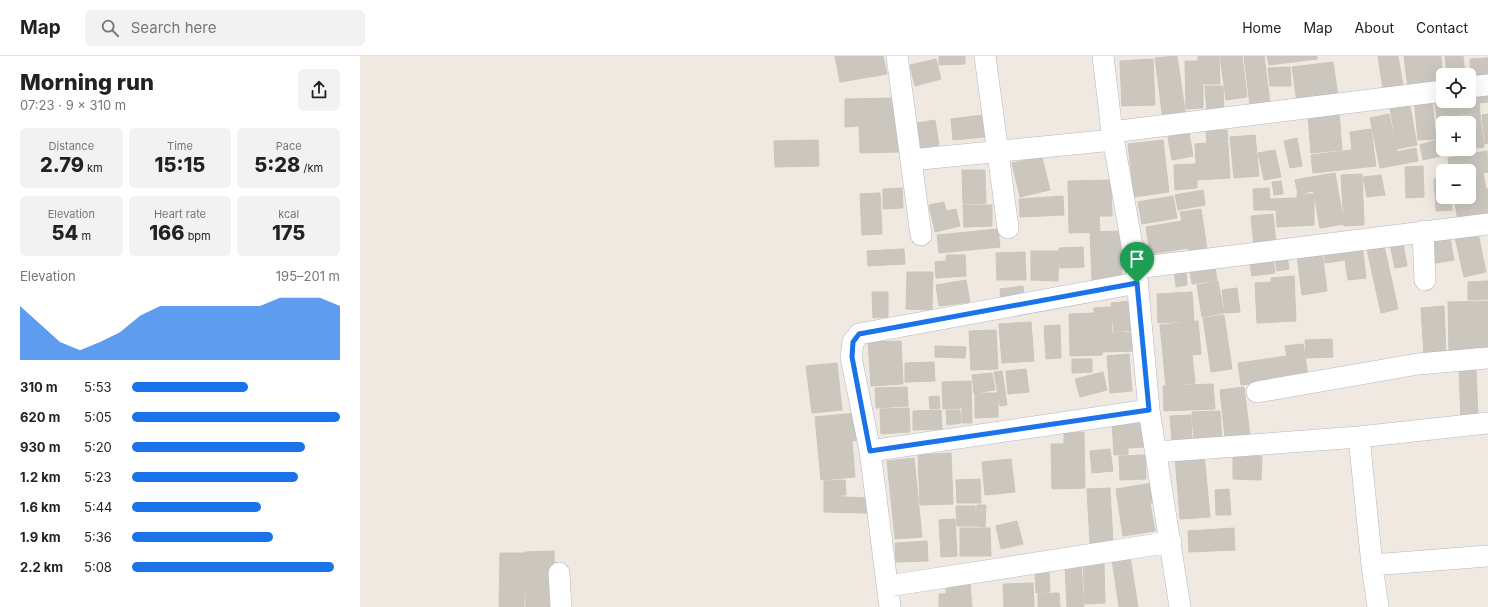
<!DOCTYPE html>
<html lang="en">
<head>
<meta charset="utf-8">
<style>
  :root { --surface:#fff; --page:#f2f2f2; --text:#222; --muted:#767676; --line:#e0e0e0; --accent:#1a73e8 }
  body { margin:0; font-family:Inter,sans-serif; background:var(--page); color:var(--text); height:100vh; display:flex; flex-direction:column; font-size:15px; white-space:nowrap }
  * { box-sizing:border-box; margin:0 }
  p { font-size:13px; color:var(--muted) }
  .icon { flex:none; width:22px; height:22px; fill:none; stroke:currentColor; stroke-width:2; stroke-linecap:round; stroke-linejoin:round }
  .map { position:relative; flex:1; overflow:hidden }
  .panel { display:flex; flex-direction:column; background:var(--surface); width:360px }
  .panel>* { flex:none }
  .fabs { position:absolute; left:1076px; top:12px; display:grid; gap:8px }
  .fabs a { display:grid; place-items:center; width:40px; height:40px; border-radius:6px; background:var(--surface); box-shadow:0 4px 16px #0002; font-size:20px }
  .pin { position:absolute; display:grid; place-items:center; width:34px; height:34px; color:#fff; margin:-41px -17px; border-radius:50% 50% 50% 0; rotate:-45deg; box-shadow:0 0 4px #0007 }
  .pin .icon { rotate:45deg }
  .round { display:grid; place-items:center; flex:none; width:42px; height:42px; border-radius:6px; background:var(--page) }
  .summary { display:flex; align-items:center; justify-content:space-between; height:68px; padding:0 20px }
  h1 { font-size:22px; font-weight:800; line-height:30px }
  .figures { display:grid; grid-template-columns:repeat(3,1fr); gap:6px; height:68px; padding:4px 20px }
  .figures div { display:grid; align-content:center; border-radius:6px; background:var(--page); text-align:center }
  .figures b { font-size:20px; font-weight:800 }
  .figures small { font-size:11px; font-weight:400 }
  .figures p { font-size:11px }
  .chart { height:112px; padding:8px 20px }
  .chart p { display:flex; justify-content:space-between }
  .chart svg { width:100%; height:72px; margin-top:4px; fill:var(--accent); opacity:.7 }
  ul { padding:0 20px; list-style:none; font-size:13px }
  li { display:grid; grid-template-columns:64px 48px 1fr; align-items:center; height:30px }
  li i { height:10px; border-radius:5px; background:var(--accent) }
  header { display:flex; align-items:center; gap:24px; box-sizing:border-box; height:56px; padding:0 20px; background:var(--surface); border-bottom:1px solid var(--line) }
  header strong { font-size:19px }
  nav { display:flex; gap:22px; margin-inline-start:auto; font-size:14px }
  .search { width:280px; height:36px; background:var(--page); display:flex; align-items:center; gap:10px; box-sizing:border-box; padding:0 14px; border-radius:6px; color:var(--muted); font-size:15px }
  main { display:flex; flex:1; min-height:0 }
  .map>svg:first-child { display:block }
  .building { fill:#cbc7bf; stroke:#cbc5ba; fill-rule:evenodd }
  .lines { fill:none; stroke-linecap:round; stroke-linejoin:round }
  .minor-casing { stroke:#b4b7c1; stroke-width:22 }
  .minor { stroke:#fff; stroke-width:21 }
  .route-casing { stroke:#fff; stroke-width:8 }
  .route { stroke:#1a73e8; stroke-width:5 }
</style>
</head>
<body>
<header>
<strong>Map</strong>
<div class="search"><svg class="icon" aria-label="search" viewBox="0 0 24 24"><circle cx="10" cy="10" r="6"/><path d="M15 15l6 6"/></svg>Search here</div>
<nav><a>Home</a><a>Map</a><a>About</a><a>Contact</a></nav>
</header>
<main>
<section class="panel">
<div class="summary"><div><h1>Morning run</h1><p>07:23 · 9 × 310 m</p></div><a class="round"><svg class="icon" aria-label="share" viewBox="0 0 24 24"><path d="M12 15V3M7 8l5-5 5 5M5 13v7h14v-7"/></svg></a></div>
<div class="figures">
<div><p>Distance</p><b>2.79<small> km</small></b></div>
<div><p>Time</p><b>15:15</b></div>
<div><p>Pace</p><b>5:28<small> /km</small></b></div>
</div>
<div class="figures">
<div><p>Elevation</p><b>54<small> m</small></b></div>
<div><p>Heart rate</p><b>166<small> bpm</small></b></div>
<div><p>kcal</p><b>175</b></div>
</div>
<div class="chart"><p><span>Elevation</span>195–201 m</p>
<svg viewBox="0 0 160 44" preserveAspectRatio="none"><path d="M0 44V11L10 22L20 33L30 38L40 33L50 27L60 17L70 11L80 11L90 11L100 11L110 11L120 11L130 6L140 6L150 6L160 11V44z"/></svg>
</div>
<ul>
<li><b>310 m</b>5:53<i style="width:56%"></i></li>
<li><b>620 m</b>5:05<i style="width:100%"></i></li>
<li><b>930 m</b>5:20<i style="width:83%"></i></li>
<li><b>1.2 km</b>5:23<i style="width:80%"></i></li>
<li><b>1.6 km</b>5:44<i style="width:62%"></i></li>
<li><b>1.9 km</b>5:36<i style="width:68%"></i></li>
<li><b>2.2 km</b>5:08<i style="width:97%"></i></li>
</ul>
</section>
<div class="map">
<svg width="1128" height="551" viewBox="0 0 1128 551">
  <rect width="100%" height="100%" fill="#efe9e1"/>
  <path class="building" d="M475,0h48l4,18 -47,8z
    M579,0h26v8l-26,1z
    M817,0l9,61 -23,3 -8,-62z
    M838,0h21l1,28h-17v24l-17,1 -1,-48h13z
    M860,0h22l5,41 -21,3z
    M884,0h20l6,47 -20,3z
    M907,0h50v3l-48,6z
    M1018,0h20l5,29 -20,4z
    M1044,0h37l2,28 -35,5z
    M1085,0h18l2,19h-18z
    M1128,2v19l-17,1 -1,-19z
    M576,3l5,20 -26,7 -5,-21z
    M793,3l2,46 -33,1 -2,-45z
    M973,6l5,34 -41,6 -5,-35z
    M930,11l1,19h-21l-2,-18z
    M845,30h18l1,26 -17,1z
    M1128,32v14l-9,1 1,10 -18,2 -1,-14h8v-11z
    M1074,41l9,4h16l2,16 19,-3 4,33 -42,6zM1083,67h26v26h-26z
    M535,42l1,28 2,-1 1,27 -39,1 -1,-27 -14,1v-28z
    M1072,42l4,41 -18,1 -4,-41z
    M1049,44l8,45 -20,4 -8,-46z
    M979,56l3,38 -31,3 -3,-38z
    M1029,58l8,38 19,-4 2,13 -38,7 -10,-50z
    M1128,58v29l-3,1 -3,-29z
    M622,59l3,22 -32,3 -2,-21z
    M575,64l4,25 -18,3 -4,-25z
    M1011,73l5,37 -63,7 -2,-18 41,-5 -2,-18z
    M867,74l3,48 -33,2v8l-22,2 -1,-25 22,-1 -1,-20 12,-1 -1,-12z
    M829,77l4,23 -21,4 -4,-23z
    M895,79l4,41 -25,2 -4,-41z
    M937,82l5,28 -12,2 -6,-27z
    M458,84l1,26 -44,1 -1,-26z
    M803,84l6,52 -35,5 -6,-53z
    M1077,84l3,16 -17,4 -3,-15z
    M915,94l6,27 -17,3 -6,-27z
    M1127,95l1,21 -5,1 3,16h2v27l-30,5 -4,-24h15v-26h-19l-2,-13z
    M682,101l8,33 -30,7 -8,-34z
    M1063,110l1,31 -18,1 -1,-31z
    M602,114h23l1,33 -23,1z
    M975,117l9,51 -24,4 -9,-51z
    M1002,118l2,51 -20,1 -3,-51z
    M1021,119l4,20 -18,2 -4,-20z
    M950,121l3,14 -15,3 -3,-14z
    M1083,122v19h8l1,13 -16,1 -2,-32z
    M751,124l1,36h-13l1,16 -31,1 -1,-52z
    M921,125l2,13 -9,1 -2,-13z
    M542,132l1,20 -20,1v-20z
    M909,132l1,11 27,-1v-4h17v31l-37,2 -1,-17h-22l-1,-21z
    M843,134l2,15 -27,5 -3,-15z
    M520,137l2,41 -20,1 -2,-41z
    M703,140l1,19 -44,2 -1,-18z
    M813,140l4,22 -35,6 -4,-22z
    M584,146l2,9 10,-2 4,17 -25,6 -6,-27z
    M603,149h29v21l-28,1z
    M841,153l6,40 -18,3v-4l-39,6 -4,-27 36,-6 -2,-9z
    M913,158l3,30 -22,2 -3,-30z
    M1117,172l9,44 -22,5 -10,-44z
    M638,173l2,18 -61,6 -2,-18z
    M760,175l2,48 -30,1 -2,-48z
    M1042,181l5,29 -12,2 -6,-28z
    M1090,181l4,23 -24,4 -5,-22z
    M1023,185l15,68 -17,4 -15,-68z
    M961,188l6,47 -25,4 -6,-47z
    M1002,188l4,34 -18,2 -3,-20 -20,3 -2,-15z
    M723,191l1,20 -24,1 -1,-20z
    M544,193l1,15 -37,2 -1,-15z
    M926,194l3,19 -12,2 -3,-19z
    M671,195h28l-1,30 -27,-1z
    M665,196l1,28h-29l-1,-27z
    M586,199h19l1,21 -30,2 -1,-16 11,-1z
    M913,199l2,18 -23,3 -3,-18z
    M854,205l3,19 -25,4 -3,-19z
    M826,213l1,16 -11,2 -2,-17z
    M547,216h26l-1,38 -26,-1z
    M934,220l2,45 -39,2 -2,-40 16,-1v-4z
    M606,224l4,22 -31,4 -3,-21z
    M858,225l6,32 -22,4 -5,-32z
    M1128,225v18l-20,1v-18z
    M663,230l1,12 -23,2 -1,-11z
    M877,232l3,24 -15,1 -3,-23z
    M512,236h16v25l-15,1z
    M832,236l2,29 -36,2 -1,-29z
    M772,245l2,29 -20,2 -3,-29z
    M1128,245v50l-39,2 -1,-51z
    M1084,250l2,49 -22,1 -3,-48z
    M751,251l1,26 23,-1 1,19 -34,1v3l-32,1 -1,-42 25,-1v-5z
    M864,259l8,54 -21,3 -8,-54z
    M838,265l3,33 -9,1 3,28 -29,3 -6,-61z
    M671,266l3,39 -32,2 -3,-39z
    M700,269l1,33 -15,1 -2,-33z
    M636,274l2,39 -27,1 -2,-39z
    M972,283l1,18 -27,1 -1,-18z
    M541,285l2,43 -32,2 -3,-44z
    M943,288l5,32 -67,9 -3,-22 49,-7 -2,-10z
    M575,290l31,1 -1,11 -30,-1z
    M769,298l3,37 -22,2 -3,-37z
    M712,303h20v13l-20,1z
    M574,306l1,19 -30,1v-19z
    M477,307l5,47 -30,3 -6,-47z
    M1116,312l2,50 -17,1 -2,-50z
    M666,313l3,23 -21,2 -2,-23z
    M642,315l5,34 -7,1 -6,-34z
    M743,316l4,18 -27,7 -5,-18z
    M632,317l3,17 -21,3 -2,-18z
    M611,325l1,42h-10v-15l-19,1 -1,-27z
    M853,328l2,25 -51,2 -1,-25z
    M547,331l1,19 -32,2 -1,-20z
    M884,331l6,49 -25,2 -5,-48z
    M615,337h23v24l-23,1z
    M579,340l1,12 -10,1 -1,-12z
    M549,352l1,24 -29,2 -1,-25z
    M581,354l1,19 -29,1v-19z
    M586,354h14l1,13 -14,2z
    M860,355l2,31 -28,1 -2,-31z
    M497,357l3,27 -8,1 3,36 -34,3 -6,-63z
    M831,359l1,26 -20,1 -2,-26z
    M786,363l1,28 -19,1v6l-14,1 -2,-34z
    M724,376l1,56 -33,1 -1,-45h13v-11z
    M750,393l3,22 -21,2 -2,-22z
    M591,397l2,51 -33,1 -2,-50z
    M844,398l6,63 -30,2 -5,-63z
    M785,399l1,24 -26,1 -1,-24z
    M873,399l29,1 -1,24 -28,-1z
    M554,402l8,79 -27,2 -8,-78z
    M651,403l4,33 -30,3 -3,-33z
    M620,423l1,24h-24l-1,-23z
    M485,424l1,15 -22,1v-15z
    M793,427l3,19 -6,1 5,28 -32,5 -7,-47z
    M750,432l3,55 -23,1 -3,-55z
    M869,433l2,26h-15l-1,-25z
    M464,440l44,2 -1,15 -43,-1z
    M617,449h9l-1,22 -9,-1z
    M596,450h19l1,20h-19z
    M595,463l2,37 -16,1 -2,-37z
    M657,465l6,23 -22,5 -5,-23z
    M600,472h30l1,28h-31z
    M874,472l1,22 -46,2 -1,-21z
    M567,485l1,20 -32,1 -1,-19z
    M194,495l1,56h-29l-1,-55z
    M140,497h25l-1,54h-25z
    M770,500l8,51h-19l-7,-48z
    M721,507l3,44h-17l-2,-43z
    M744,507l1,40 -20,1 -2,-40z
    M675,516h14l1,20 -14,1z
    M610,527l2,24h-33v-13h7v-10z
    M673,527l1,24h-30l-1,-23z
    M699,537l1,14h-22v-13z"/>
  <g class="lines">
    <g class="minor-casing">
      <path id="minor" d="M537,0l24,179
        M625,0l23,172
        M743,0l9,76
        M1109,31l19,-2
        M551,104l202,-20
        M1063,175l2,49
        M776,212l352,-44
        M897,336l161,-28 70,-6
        M999,381l13,128 6,42
        M510,395l279,-41
        M796,396l203,-15 129,-14
        M1012,509l116,-9
        M199,517l2,34
        M528,530l283,-44
        M530,551l-20,-156 -19,-94 2,-15 6,-8 278,-51
        M820,551l-31,-197 -13,-142 -24,-136 331,-41"/>
    </g>
    <use href="#minor" class="minor"/>
  </g>
  <g class="lines">
    <g class="route-casing">
      <path id="route" d="M777,227l12,127 -279,41 -18,-94 1,-15 6,-8z"/>
    </g>
    <use href="#route" class="route"/>
  </g>
</svg>
<div class="fabs">
<a><svg class="icon" aria-label="locate" viewBox="0 0 24 24"><circle cx="12" cy="12" r="6"/><path d="M12 2v4M12 18v4M2 12h4M18 12h4"/></svg></a>
<a>+</a>
<a>−</a>
</div>
<div class="pin" style="left:777px;top:227px;background:#1e9e55"><svg class="icon" aria-label="arrive" viewBox="0 0 24 24"><path d="M6 21V4h12l-3 4 3 4H6"/></svg></div>
</div>
</main>
</body>
</html>
